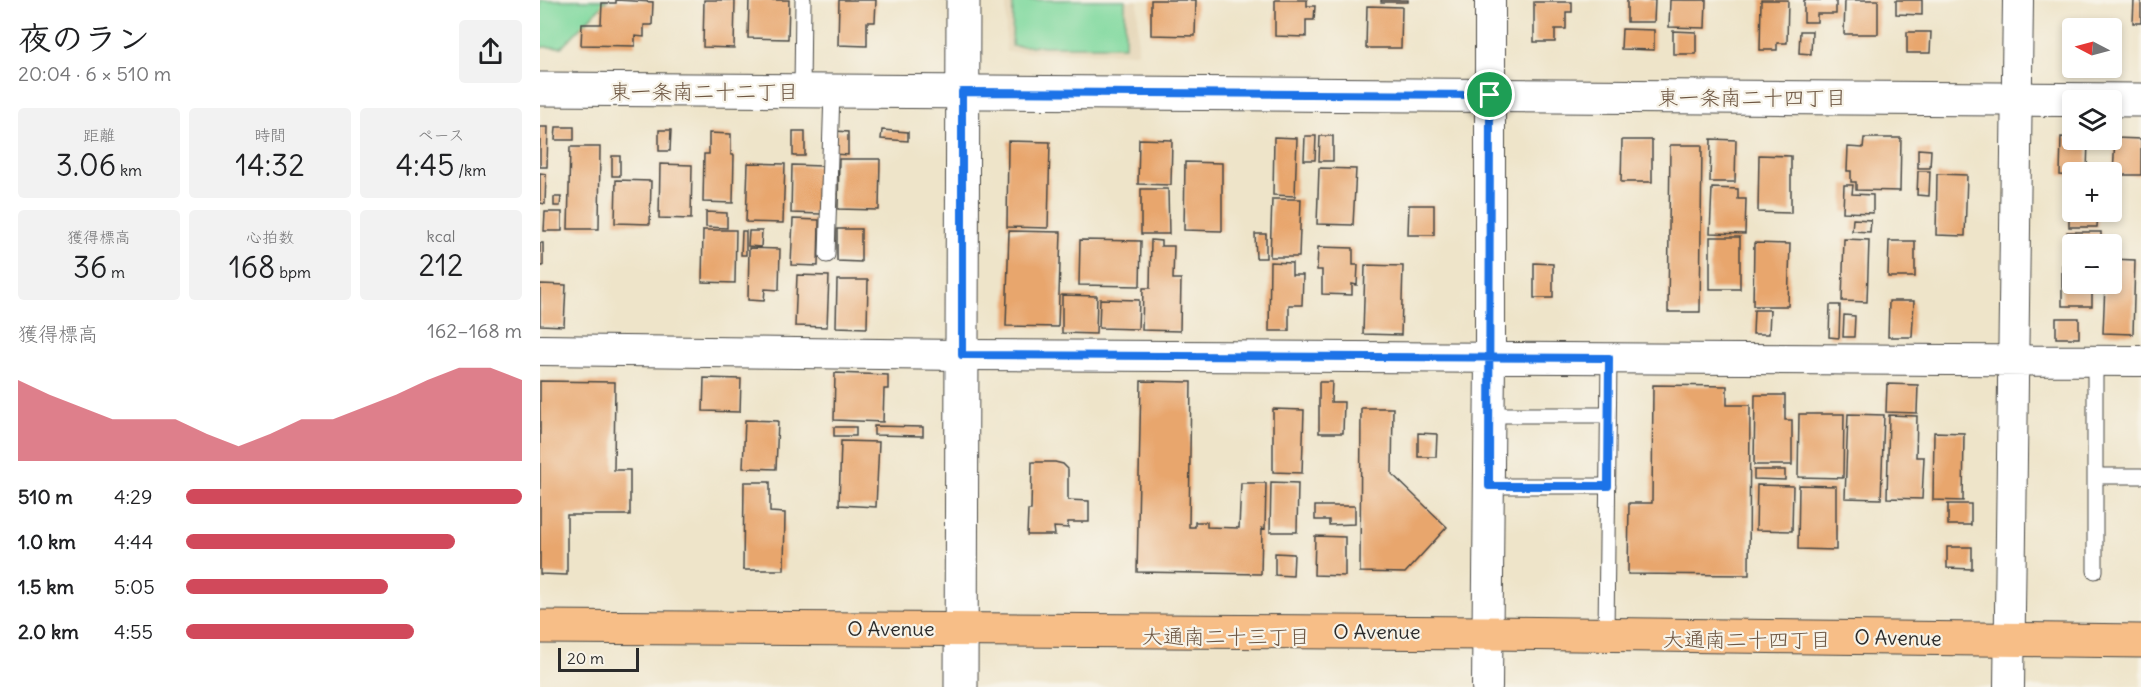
<!DOCTYPE html>
<html lang="ja">
<head>
<meta charset="utf-8">
<style>
  :root { --surface:#fff; --page:#f2f2f2; --text:#202124; --muted:#757577; --accent:#d1495b }
  body { margin:0; font-family:Delius,"Klee One",sans-serif; background:var(--page); color:var(--text); height:100vh; display:flex; flex-direction:column; font-size:22px; white-space:nowrap }
  * { box-sizing:border-box; margin:0 }
  p { font-size:20px; color:var(--muted) }
  .icon { flex:none; width:33px; height:33px; fill:none; stroke:currentColor; stroke-width:2; stroke-linecap:round; stroke-linejoin:round }
  .map { position:relative; flex:1; overflow:hidden }
  .side { display:flex; flex-direction:column; background:var(--surface); width:540px }
  .side>* { flex:none }
  .needle { width:39px; rotate:276deg }
  .controls { position:absolute; left:1522px; top:18px; display:grid; gap:12px }
  .controls a { display:grid; place-items:center; width:60px; height:60px; border-radius:6px; background:var(--surface); box-shadow:0 3px 9px #0003; font-size:30px }
  .scale { position:absolute; left:18px; bottom:15px; width:81px; box-sizing:border-box; padding-left:6px; border:3px solid #2b2b2b; border-top:0; font-size:16px; line-height:21px; white-space:nowrap; color:#2b2b2b; -webkit-text-stroke:4px #f7f3e8; paint-order:stroke }
  .pin { position:absolute; display:grid; place-items:center; width:51px; height:51px; color:#fff; margin:-26px; border:3px solid #fff; border-radius:50%; box-shadow:0 2px 6px #0007 }
  .round { display:grid; place-items:center; flex:none; width:63px; height:63px; border-radius:6px; background:var(--page) }
  .summary { display:flex; align-items:center; justify-content:space-between; height:102px; padding:0 18px }
  h1 { font-size:33px; font-weight:600; line-height:45px }
  .metrics { display:grid; grid-template-columns:repeat(3,1fr); gap:9px; height:102px; padding:6px 18px }
  .metrics div { display:grid; align-content:center; border-radius:6px; background:var(--page); text-align:center }
  .metrics b { font-size:30px; font-weight:600 }
  .metrics small { font-size:16px; font-weight:400 }
  .metrics p { font-size:16px }
  .chart { height:168px; padding:12px 18px }
  .chart p { display:flex; justify-content:space-between }
  .chart svg { width:100%; height:108px; margin-top:6px; fill:var(--accent); opacity:.7 }
  ul { padding:0 18px; list-style:none; font-size:20px }
  li { display:grid; grid-template-columns:96px 72px 1fr; align-items:center; height:45px }
  li i { height:15px; border-radius:8px; background:var(--accent) }
  main { display:flex; flex:1; min-height:0 }
  .map>svg:first-child { display:block }
  .built { fill:#e5d6b7 }
  .green { fill:#80d99f; stroke:#568265; stroke-width:1.5 }
  .building { fill:#e8a66d }
  .lines { fill:none; stroke-linecap:round; stroke-linejoin:round }
  .service-casing { stroke:#484743; stroke-width:17 }
  .minor-casing { stroke:#484743; stroke-width:32 }
  .tertiary-casing { stroke:#484743; stroke-width:35 }
  .trunk-casing { stroke:#484743; stroke-width:35 }
  .service { stroke:#fff; stroke-width:15 }
  .minor { stroke:#fff; stroke-width:30 }
  .tertiary { stroke:#fff; stroke-width:33 }
  .trunk { stroke:#f7be87; stroke-width:33 }
  .route-casing { stroke:#fff; stroke-width:12 }
  .route { stroke:#1a73e8; stroke-width:8 }
  .labels { text-anchor:middle; stroke-width:4.5; stroke-linejoin:round; paint-order:stroke }
  .street-label { font-size:20px; fill:#2b2b2b; stroke:#f7f3e8 }
  .neighbourhood-label { font-size:21px; fill:#6d5642; stroke:#f7f3e8 }
</style>
</head>
<body>
<main>
<section class="side">
<div class="summary"><div><h1>夜のラン</h1><p>20:04 · 6 × 510 m</p></div><a class="round"><svg class="icon" aria-label="share" viewBox="0 0 24 24"><path d="M12 15V3M7 8l5-5 5 5M5 13v7h14v-7"/></svg></a></div>
<div class="metrics">
<div><p>距離</p><b>3.06<small> km</small></b></div>
<div><p>時間</p><b>14:32</b></div>
<div><p>ペース</p><b>4:45<small> /km</small></b></div>
</div>
<div class="metrics">
<div><p>獲得標高</p><b>36<small> m</small></b></div>
<div><p>心拍数</p><b>168<small> bpm</small></b></div>
<div><p>kcal</p><b>212</b></div>
</div>
<div class="chart"><p><span>獲得標高</span>162–168 m</p>
<svg viewBox="0 0 160 44" preserveAspectRatio="none"><path d="M0 44V11L10 17L20 22L30 27L40 27L50 27L60 33L70 38L80 33L90 27L100 27L110 22L120 17L130 11L140 6L150 6L160 11V44z"/></svg>
</div>
<ul>
<li><b>510 m</b>4:29<i style="width:100%"></i></li>
<li><b>1.0 km</b>4:44<i style="width:80%"></i></li>
<li><b>1.5 km</b>5:05<i style="width:60%"></i></li>
<li><b>2.0 km</b>4:55<i style="width:68%"></i></li>
</ul>
</section>
<div class="map">
<svg width="1601" height="687" viewBox="0 0 1601 687">
  <rect width="100%" height="100%" fill="#f7f3e8"/>
  <filter id="ink" filterUnits="userSpaceOnUse"><feTurbulence type="fractalNoise" baseFrequency=".0167" numOctaves="2"/><feDisplacementMap in="SourceGraphic" scale="12" xChannelSelector="R" yChannelSelector="G"/><feConvolveMatrix kernelMatrix="1 2 1 2 8 2 1 2 1" color-interpolation-filters="sRGB"/></filter>
  <filter id="wash" filterUnits="userSpaceOnUse"><feTurbulence type="fractalNoise" baseFrequency=".008" numOctaves="4" result="noise"/><feDisplacementMap in="SourceGraphic" scale="24" xChannelSelector="R" yChannelSelector="G"/><feGaussianBlur stdDeviation="1.35" result="paint"/><feColorMatrix in="noise" values="0 0 0 0 0 0 0 0 0 0 0 0 0 0 0 0 0 1.4 0 .05"/><feComposite in="paint" operator="in"/></filter>
  <g filter="url(#wash)">
    <rect width="100%" height="100%" fill="#eee4c9"/>
    <path class="built" d="M466,0h132v53l-132,-1z"/>
    <path class="green" d="M0,0h67l-45,47h-22z
      M473,0h112v46h-113z"/>
    <g id="blocks">
      <path class="building" d="M76,0l37,2 -1,23h-8v12l-9,-1v10l-54,-1 1,-21h19l1,-21h14z
        M164,0h31l-1,48 -31,-1z
        M209,0h40l-1,39 -40,-1z
        M299,0h37l-1,22h-8v24l-29,-1z
        M611,0h45l-1,36 -44,-1z
        M735,0h32v6h8l-1,14h-8v17l-31,-1z
        M841,0h27v2h-27z
        M1087,0h28l-1,22h-27z
        M1130,0h36l-1,28 -36,-1z
        M1221,0h27l-1,43h-10v7h-17z
        M1264,0h32v14h-19v8h-13z
        M1305,0h33v34h-34z
        M1356,0h26v15l-26,-1z
        M1594,0h7v23h-8z
        M994,2h38v10h-6v17h-11v13h-21z
        M827,6l35,1 -1,41h-35z
        M1082,29l32,1v20l-33,-1z
        M1133,31l23,1v22h-23z
        M1260,31h12l-1,23 -12,-1z
        M1367,32h24l-1,21h-23z
        M0,127h8l-1,40h-7z
        M16,127h18v13h-19z
        M119,130h12l-1,21h-11z
        M342,130l26,2v9l-27,-2z
        M253,131h12v25h-12z
        M296,131l12,1v23l-13,-1z
        M169,133l22,1v21h3l-1,48 -30,-1 1,-48h5z
        M765,136h11l-1,24h-11z
        M780,136h13v25h-14z
        M734,137l23,1 -2,58 -22,-1z
        M1521,137l27,3 -1,32h-14v4l-13,-1z
        M1324,138h37l-1,53 -44,-1v-8h-5v-11h-4l1,-24 15,1z
        M1575,138l26,1v36h-28z
        M599,139l33,1 -1,45 -33,-1z
        M1171,139l25,1 -1,42h-25z
        M1082,140h30v42h-31z
        M468,141l42,1 -2,86 -41,-1z
        M1130,145h32l-2,167h-32z
        M30,147h30l-1,82h-31z
        M1378,149l13,1 -1,18h-12z
        M1219,155l32,1v57l-33,-1z
        M72,156h8v20h-8z
        M299,159h41l-1,51 -41,-1z
        M645,162l37,1v68l-38,-1z
        M208,163l37,1 -2,59 -37,-1z
        M120,164l32,1 -1,54 -32,-1z
        M252,165l30,1 -1,48 -30,-1z
        M779,168l37,1 -3,56 -36,-1z
        M1378,171h12l-1,25 -12,-1z
        M0,173l6,1 -1,30 -5,-1z
        M1397,174l30,1 -2,61 -29,-1z
        M76,180l35,1 -1,43 -35,-1z
        M1304,185h9l-1,9 21,1v18l-30,-1z
        M1172,188l26,1v10h8l-1,35 -35,-1z
        M601,189h27l1,45h-28z
        M14,197h7l-1,9h-6z
        M1529,198h4v14h25l-1,15h-28z
        M732,199h29l-2,58h-29z
        M869,205h25v30h-26z
        M5,212h17v19h-18z
        M166,212l21,1v15l-21,-1z
        M253,219l26,1 -1,46 -27,-1z
        M1313,219l18,1 -1,12 -18,-1z
        M297,229h24v33l-24,-1z
        M163,230h33l-1,53 -33,-1z
        M202,231h4v24h-5z
        M209,231h13l-1,16 -13,-1z
        M469,231l52,1 -3,95 -52,-1z
        M1527,232h34v12h-28v17h-6z
        M715,234h11v24h-10z
        M1170,237h30v52h-30z
        M1304,239l25,1 -2,62 -25,-1z
        M540,240l61,1 -1,45 -61,-1z
        M611,240l10,1v5h13l-1,33h8l-1,52 -38,-1 1,-42h7z
        M1349,241h26v36h-27z
        M0,243h3v23h-3z
        M1214,243l36,1 -2,62h-35z
        M778,247l35,1v17h5l-1,20 -5,-1v11l-30,-1v-24h-5z
        M209,248l31,1 -1,41 -14,-1 -1,12 -16,-1z
        M1572,259l23,1 -2,74 -30,-1 2,-49h7z
        M730,262l22,1v12h11l-1,30h-13v26h-20z
        M994,263l19,1v34h-19z
        M825,265l38,1 -2,69 -38,-1z
        M1522,265l11,1v18h19v22h-30z
        M257,275l32,1 -2,51 -32,-1z
        M297,280h31l-1,48 -31,-1z
        M0,284l26,1 -2,41 -24,-1z
        M522,295l35,1 -1,38 -34,-1z
        M560,299l39,1 -1,29 -39,-1z
        M1349,301h25l-2,36h-24z
        M1290,305h10l-1,33 -10,-1z
        M1214,310h16l-1,24h-16z
        M1304,315l11,1 -1,21h-11z
        M1516,318h23v20h-23z
        M295,373l53,2v14h-4l-1,33 -49,-2z
        M164,378l37,1 -1,33 -37,-1z
        M0,381l75,1 -1,88h16v45h-63v60l-27,-1z
        M601,381l50,1 -2,145h6v-5h12v5l32,1 2,-45h25l-1,46 -3,-1 -1,46 -124,-2z
        M779,382h13l-1,20h13l-1,31h-24z
        M1347,384l31,1 -1,28 -31,-1z
        M1113,385l74,1v19h23l-1,170 -121,-1 1,-71h23z
        M1215,395h30v25h7v45h-38z
        M821,408h32l-1,66 55,53 -42,46 -45,-1z
        M733,409l31,1 -2,63 -29,-1z
        M1259,414h45l-1,64 -45,-1z
        M1308,414l36,1 -3,84 -36,-1z
        M1349,415l28,1 -1,41h8l-2,42 -35,-1z
        M205,420l33,1 -2,48 -33,-1z
        M334,426l49,1v9l-49,-1z
        M294,427h22v9h-22z
        M1394,432l30,1 -1,68 -30,-1z
        M878,433l19,1 -1,23h-18z
        M301,441l38,1 -3,65 -37,-2z
        M492,462h23l8,2 5,5v31l21,1v21h-21v6l-14,-1 1,8h-28l1,-25h3z
        M1214,470h31v10l-31,-1z
        M204,482h26v30l15,1 -1,57h-41z
        M731,482l27,1 -1,49h-27z
        M1217,485l36,1 -1,45 -36,-1z
        M1259,485l37,1v64l-38,-1z
        M1408,504h23v21h-23z
        M775,506h40v18l-26,1v-5h-14z
        M775,536l30,1v39l-31,-1z
        M1407,547h25v22l-25,-1z
        M735,553l19,1 -1,22 -18,-1z"/>
    </g>
  </g>
  <g filter="url(#ink)">
    <use href="#blocks" fill-opacity="0" stroke="#484743" stroke-width="1.5"/>
    <g class="lines">
      <g class="service-casing">
        <path id="service" d="M262,91l1,-91
          M287,255l5,-164
          M1555,360v211
          M949,415h119
          M1555,476h46
          M949,486h119
          M1066,634l3,-276"/>
      </g>
      <g class="minor-casing">
        <path id="minor" d="M0,350l422,5 1179,6
          M947,687l3,-330v-357
          M1469,687l9,-687"/>
      </g>
      <g class="tertiary-casing">
        <path id="tertiary" d="M0,89l1601,11
          M421,687l2,-687"/>
      </g>
      <g class="trunk-casing">
        <path id="trunk" d="M0,627l947,6 654,8"/>
      </g>
      <use href="#service" class="service"/>
      <use href="#minor" class="minor"/>
      <use href="#tertiary" class="tertiary"/>
      <use href="#trunk" class="trunk"/>
    </g>
  </g>
  <g class="lines" filter="url(#ink)">
    <g class="route-casing">
      <path id="route" d="M950,95l-528,-3v263c215,1 431,2 647,3l-1,128h-119l1,-391"/>
    </g>
    <use href="#route" class="route"/>
  </g>
  <g class="labels">
    <g class="street-label">
      <text x="351" y="636">O Avenue</text>
      <text x="837" y="639">O Avenue</text>
      <text transform="translate(1358 638) rotate(1)" y="7">O Avenue</text>
    </g>
    <g class="neighbourhood-label">
      <text x="164" y="99">東一条南二十二丁目</text>
      <text x="1212" y="105">東一条南二十四丁目</text>
      <text x="686" y="644">大通南二十三丁目</text>
      <text x="1207" y="647">大通南二十四丁目</text>
    </g>
  </g>
</svg>
<div class="controls">
<a><svg class="needle" viewBox="-14 -14 28 28"><path d="M0-13l5 13h-10z" fill="#e53935"/><path d="M0 13l5-13h-10z" fill="#757577"/></svg></a>
<a><svg class="icon" aria-label="layers" viewBox="0 0 24 24"><path d="M12 4l9 5-9 5-9-5zM3 14l9 5 9-5"/></svg></a>
<a>+</a>
<a>−</a>
</div>
<div class="scale">20 m</div>
<div class="pin" style="left:950px;top:95px;background:#1e9e55"><svg class="icon" aria-label="arrive" viewBox="0 0 24 24"><path d="M6 21V4h12l-3 4 3 4H6"/></svg></div>
</div>
</main>
</body>
</html>
